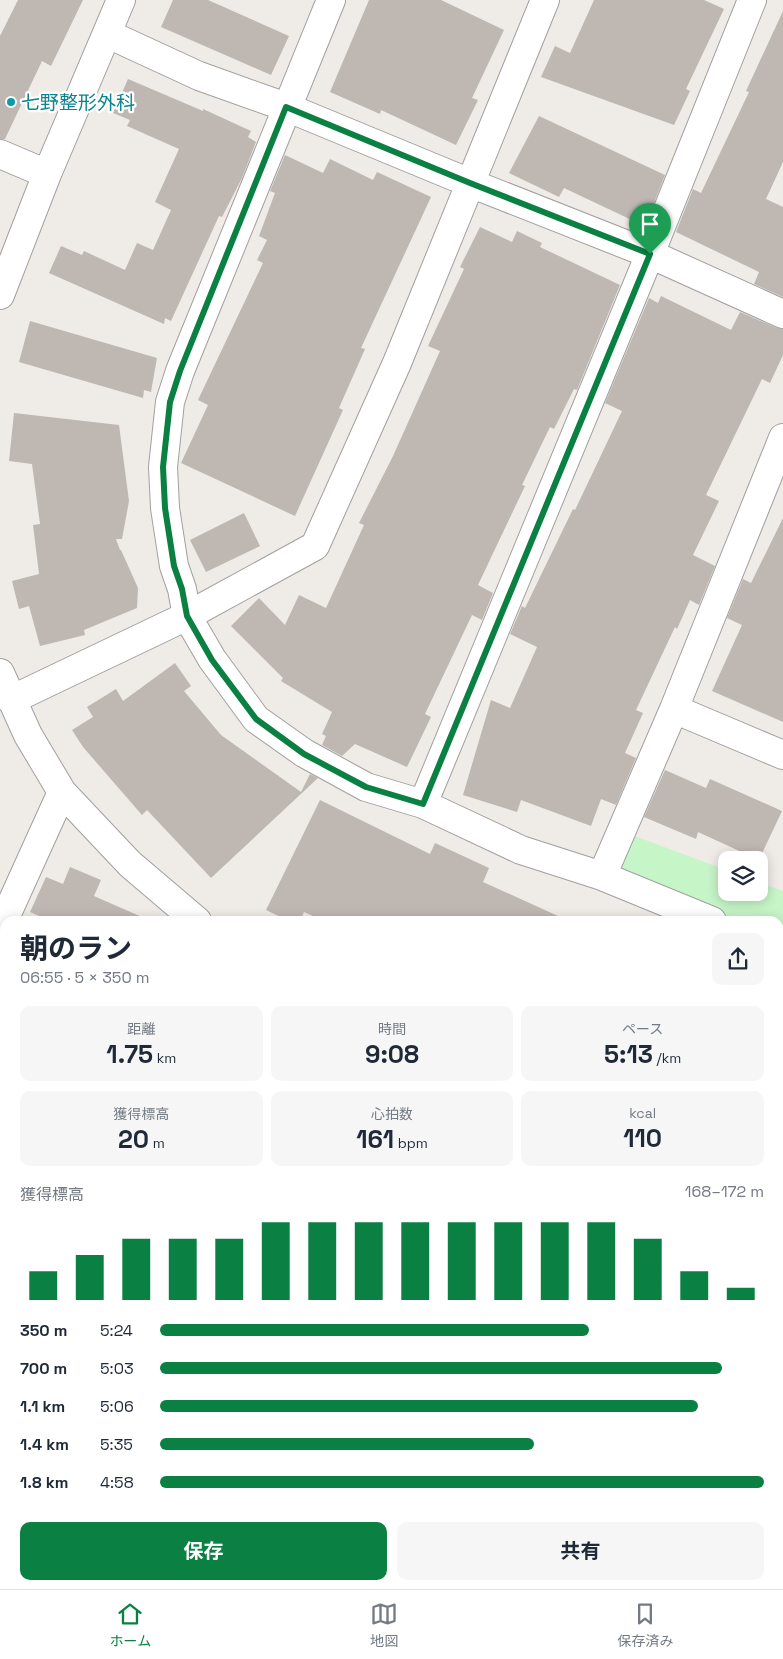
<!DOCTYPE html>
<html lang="ja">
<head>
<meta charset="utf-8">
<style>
  :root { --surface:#fff; --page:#f6f6f7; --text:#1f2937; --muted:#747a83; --line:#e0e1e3; --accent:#0b8043 }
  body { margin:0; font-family:"Space Grotesk","Noto Sans JP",sans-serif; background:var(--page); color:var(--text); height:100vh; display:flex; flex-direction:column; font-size:19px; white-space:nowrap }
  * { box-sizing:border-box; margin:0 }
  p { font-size:16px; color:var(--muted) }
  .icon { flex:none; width:28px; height:28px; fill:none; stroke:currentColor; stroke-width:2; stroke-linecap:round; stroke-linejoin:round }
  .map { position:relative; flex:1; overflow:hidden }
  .details { position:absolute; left:0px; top:916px; width:784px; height:674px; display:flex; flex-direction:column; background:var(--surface); border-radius:15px 15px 0 0; box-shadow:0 2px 12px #0003 }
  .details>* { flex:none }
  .tools { position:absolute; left:718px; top:851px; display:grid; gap:10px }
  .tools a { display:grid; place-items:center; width:50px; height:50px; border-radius:10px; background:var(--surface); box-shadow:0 2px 12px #0003; font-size:25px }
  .pin { position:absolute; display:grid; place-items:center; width:42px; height:42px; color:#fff; margin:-51px -21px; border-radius:50% 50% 50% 0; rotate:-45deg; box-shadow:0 0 5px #0007 }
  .pin .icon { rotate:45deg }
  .round { display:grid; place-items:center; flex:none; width:52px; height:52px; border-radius:10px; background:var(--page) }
  .head { display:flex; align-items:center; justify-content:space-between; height:85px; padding:0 20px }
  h1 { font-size:28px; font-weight:700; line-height:38px }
  .figures { display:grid; grid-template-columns:repeat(3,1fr); gap:8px; height:85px; padding:5px 20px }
  .figures div { display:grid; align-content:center; border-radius:10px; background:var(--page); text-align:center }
  .figures b { font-size:25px; font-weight:700 }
  .figures small { font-size:14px; font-weight:400 }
  .figures p { font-size:14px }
  .chart { height:140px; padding:10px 20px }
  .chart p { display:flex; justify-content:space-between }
  .chart svg { width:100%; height:90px; margin-top:5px; stroke:var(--accent); stroke-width:6 }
  .button { display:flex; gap:10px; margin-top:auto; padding:10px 20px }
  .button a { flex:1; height:58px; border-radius:10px; background:var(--accent); color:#fff; font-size:20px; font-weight:700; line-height:58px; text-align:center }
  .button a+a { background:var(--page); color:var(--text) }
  ul { padding:0 20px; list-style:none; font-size:16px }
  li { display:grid; grid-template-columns:80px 60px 1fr; align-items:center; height:38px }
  li i { height:12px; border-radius:6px; background:var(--accent) }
  .menu { display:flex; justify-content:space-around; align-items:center; height:70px; border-top:1px solid var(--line); background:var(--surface); font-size:14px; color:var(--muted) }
  .menu a { display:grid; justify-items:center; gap:2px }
  .menu .active { color:var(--accent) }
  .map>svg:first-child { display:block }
  .park { fill:#c6f5c7 }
  .water { fill:#aad0d9 }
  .building { fill:#bfb7b2 }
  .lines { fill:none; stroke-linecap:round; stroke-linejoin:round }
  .minor-casing { stroke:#a0a0a0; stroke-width:30 }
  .minor { stroke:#fff; stroke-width:28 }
  .route-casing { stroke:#fff; stroke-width:10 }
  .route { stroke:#0b8043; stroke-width:6 }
  .culture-dot { fill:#0f9aa8; stroke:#fff; stroke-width:2 }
  .labels { text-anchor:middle; stroke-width:4.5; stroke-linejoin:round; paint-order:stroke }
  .culture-label { font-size:19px; fill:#0d838f; stroke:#fff; text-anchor:start }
</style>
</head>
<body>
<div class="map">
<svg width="783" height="1589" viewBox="0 0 783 1589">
  <rect width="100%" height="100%" fill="#efebe6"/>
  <path class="park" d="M629,834l97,36v22h33v-10l24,9v49l-4,-2v-17h-42l-123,-50z"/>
  <path class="water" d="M173,1585h106l2,4h-114z"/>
  <path class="building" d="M18,0h65l-32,66 -9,-5 -37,78h-5v-103z
    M173,0h35l81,36 -18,39 -110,-48z
    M369,0h72l63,30 -32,68 6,2 -22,45 -75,-35 -1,4 -50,-22z
    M594,0h110l20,9 -38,80 4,2 -16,34 -133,-48 14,-31 15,7z
    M783,11v151l-17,37 17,8v90l-29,-13 5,-12 -83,-40 17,-43 8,4 48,-101 -3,-1z
    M128,79l75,32v-2l48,22 -3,6 8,5 -14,36 -20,39 -3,-1 -48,105 -6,-3 -1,6 -115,-51 12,-27 21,9 2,-4 41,19 12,-27 16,7 18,-40 -16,-8 24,-53 -52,-23 3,-6 -17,-7z
    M539,116l126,59 -17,43 -9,-4 -3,8 -72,-34 -5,9 -50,-24z
    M285,155l38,18 7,-14 43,21 4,-8 54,25 -70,151 4,1 -26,59 4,2 -48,106 -114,-53 27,-58 -10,-5 65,-137 -6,-3 10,-20 -8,-4 16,-43 -5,-2z
    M480,227l32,15 5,-11 25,12 -2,4 80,38 -43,105 -3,-1 -20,40 -4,-2 -28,58 3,1 -47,99 15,8 -11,27 -10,-5 -47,99 6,3 -24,50 -52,-23 -13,12 -20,-11 4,-9 -4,-2 10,-22 -51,-31 2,-3 -52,-52 28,-28 26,27 14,-30 27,13 38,-83 -5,-2 34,-67 47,-105 -12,-5 36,-77 -4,-2z
    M661,296l70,34 9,-18 37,16 6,1v26l-13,28 -8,-4 -56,116 13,6 -26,54 22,11 -16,39 -9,-5 -13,29 -2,-2 -39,83 7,3 -18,40 11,5 -20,47 -15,-6 -10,27 -70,-26 -4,12 -54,-17 28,-95 19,8 27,-61 -27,-13 12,-28 3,2 48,-99 2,1 47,-99 -17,-8 44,-105 9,5z
    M30,321l127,37 -6,34 -7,-2 -1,8 -124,-36z
    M14,413l105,12 10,76 -7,38h-6l4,11h1l17,38 -1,20 -53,22 1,5 -45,11 -11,-40 -10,3 -7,-28 27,-7 -6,-49 7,-1 -8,-60 -23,-3z
    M244,513l16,33 -54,26 -16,-32z
    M783,518v204l-71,-31 30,-66 -15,-7 16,-39 8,4z
    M175,663l16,23 -7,5 37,44 80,57 9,-18 8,4 -107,100 -64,-68 -5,5 -59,-68 -11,-17 21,-13 -6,-10 29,-18 7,12z
    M665,770l41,18 4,-9 72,32 -23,49 -61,-28 -2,7 -52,-22z
    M320,800l110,54 5,-11 54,25 -6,14 86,39h-245l-20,-9 -4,9h-11l-23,-11z
    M70,867l31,13 -7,16 57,25h-100l-21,-9 16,-35 17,7z"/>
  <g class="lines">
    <g class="minor-casing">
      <path id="minor" d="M331,0l-151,371 -10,31 -7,65 2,41 9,58 8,23 5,27 25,43 44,60 48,34 62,34 57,17 98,46 81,26 110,45
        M108,34l91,42 87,31 184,76 180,71 133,60
        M0,154l47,20
        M0,295l47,-121 74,-174
        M0,673l28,62 34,57 68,72 67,57
        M11,700l176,-84 128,-70 82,-183 148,-363
        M674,709l109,46
        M423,804l227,-550 102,-254
        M602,876l72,-167 109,-271
        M0,929l62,-137
        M779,948l4,1
        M779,1161l4,1
        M779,1380l4,2
        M0,1427l5,-11
        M0,1482l5,2
        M468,1589l1,-4
        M686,1589l2,-4"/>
    </g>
    <use href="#minor" class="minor"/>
  </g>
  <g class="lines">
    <g class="route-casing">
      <path id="route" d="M286,107l184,76 180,71 -227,550 -57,-17 -62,-33 -48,-35 -44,-59 -25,-44 -5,-27 -8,-23 -9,-58 -2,-41 7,-65 10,-31z"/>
    </g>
    <use href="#route" class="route"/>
  </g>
  <circle class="culture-dot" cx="11" cy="102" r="5"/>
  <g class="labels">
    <g class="culture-label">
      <text x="21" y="109">七野整形外科</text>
    </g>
  </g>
</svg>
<div class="tools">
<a><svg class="icon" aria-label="layers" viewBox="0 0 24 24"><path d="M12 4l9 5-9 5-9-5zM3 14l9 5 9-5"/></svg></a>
</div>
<div class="pin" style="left:650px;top:254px;background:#1e9e55"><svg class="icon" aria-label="arrive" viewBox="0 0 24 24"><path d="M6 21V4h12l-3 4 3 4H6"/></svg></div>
<section class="details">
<div class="head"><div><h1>朝のラン</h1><p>06:55 · 5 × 350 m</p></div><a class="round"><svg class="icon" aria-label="share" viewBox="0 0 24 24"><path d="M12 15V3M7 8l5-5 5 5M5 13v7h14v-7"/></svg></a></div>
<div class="figures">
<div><p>距離</p><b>1.75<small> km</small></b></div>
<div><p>時間</p><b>9:08</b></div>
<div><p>ペース</p><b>5:13<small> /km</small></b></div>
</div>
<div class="figures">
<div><p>獲得標高</p><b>20<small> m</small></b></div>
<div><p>心拍数</p><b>161<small> bpm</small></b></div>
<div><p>kcal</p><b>110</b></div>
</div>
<div class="chart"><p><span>獲得標高</span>168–172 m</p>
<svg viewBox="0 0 160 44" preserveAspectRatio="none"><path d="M5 44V30M15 44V22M25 44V14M35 44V14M45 44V14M55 44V6M65 44V6M75 44V6M85 44V6M95 44V6M105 44V6M115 44V6M125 44V6M135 44V14M145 44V30M155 44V38"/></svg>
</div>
<ul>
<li><b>350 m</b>5:24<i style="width:71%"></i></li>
<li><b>700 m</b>5:03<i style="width:93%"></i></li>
<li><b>1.1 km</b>5:06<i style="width:89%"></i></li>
<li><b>1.4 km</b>5:35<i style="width:62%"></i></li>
<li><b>1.8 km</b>4:58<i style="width:100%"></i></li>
</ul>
<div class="button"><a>保存</a><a>共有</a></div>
</section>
</div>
<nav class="menu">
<a class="active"><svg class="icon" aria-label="home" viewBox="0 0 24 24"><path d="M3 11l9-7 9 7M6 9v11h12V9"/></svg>ホーム</a>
<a><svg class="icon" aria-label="map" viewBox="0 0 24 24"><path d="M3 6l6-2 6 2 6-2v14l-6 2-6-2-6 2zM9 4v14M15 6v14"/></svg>地図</a>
<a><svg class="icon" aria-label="saved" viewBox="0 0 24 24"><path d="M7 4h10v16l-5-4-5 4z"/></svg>保存済み</a>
</nav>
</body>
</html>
